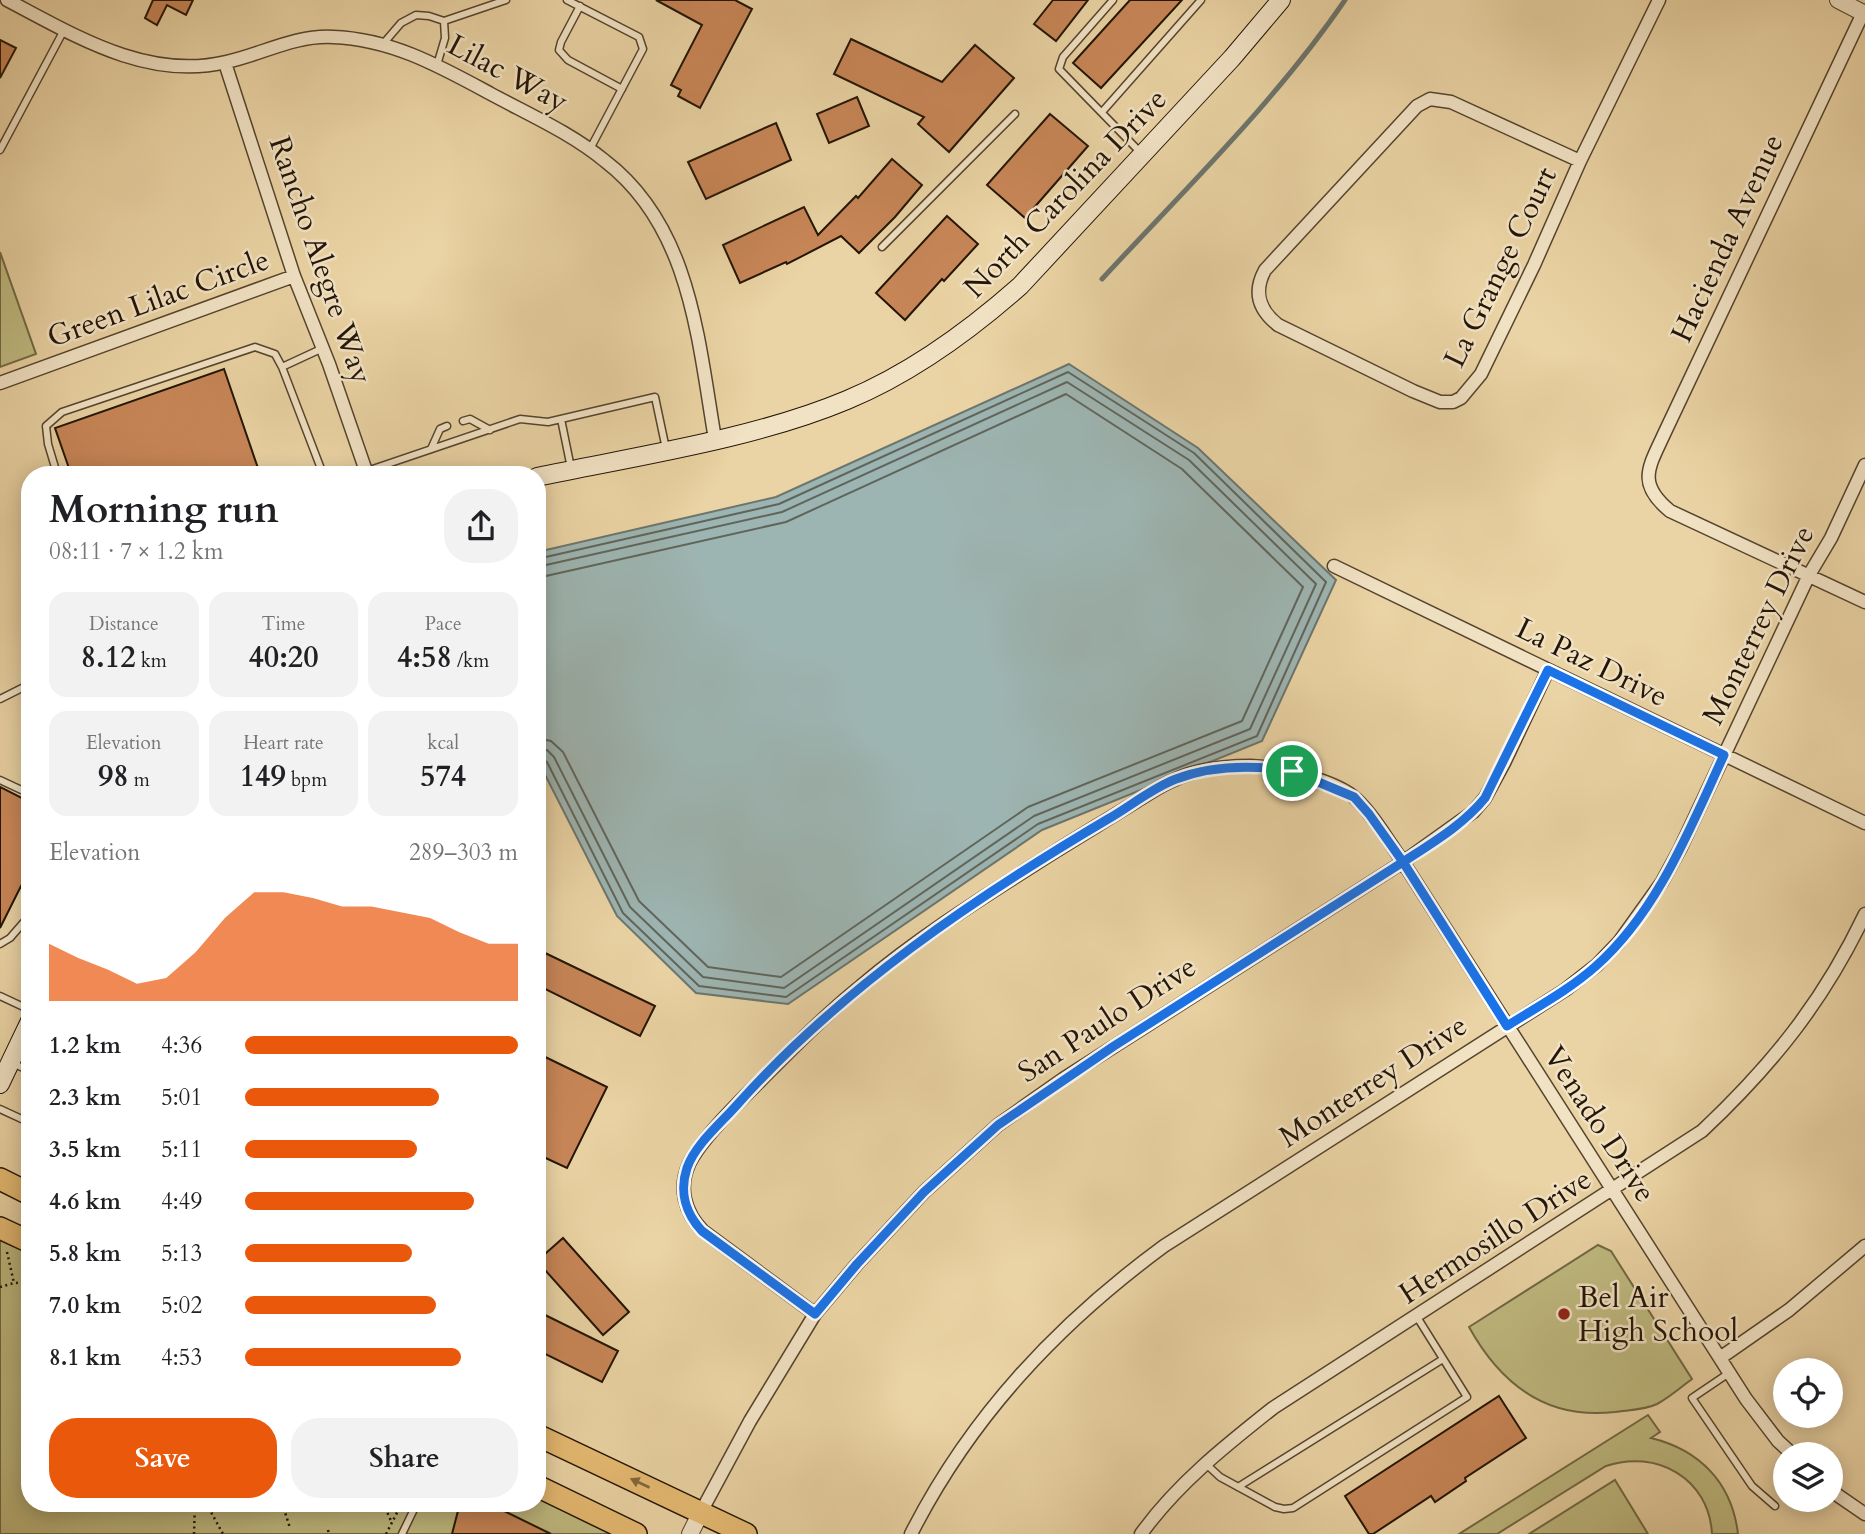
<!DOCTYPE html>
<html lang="en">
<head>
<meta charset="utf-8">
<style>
  :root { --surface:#fff; --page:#f2f2f2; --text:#202124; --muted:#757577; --accent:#ea580c }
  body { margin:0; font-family:Cardo,serif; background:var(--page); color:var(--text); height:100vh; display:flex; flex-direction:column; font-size:26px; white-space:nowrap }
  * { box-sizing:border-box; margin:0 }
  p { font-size:23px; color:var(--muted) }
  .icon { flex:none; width:38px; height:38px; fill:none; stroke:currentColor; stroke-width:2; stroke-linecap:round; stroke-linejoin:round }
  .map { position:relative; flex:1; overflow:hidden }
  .sheet { position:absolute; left:21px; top:466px; width:525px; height:1046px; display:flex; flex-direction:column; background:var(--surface); border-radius:28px; box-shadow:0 4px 18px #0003 }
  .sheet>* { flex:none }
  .fabs { position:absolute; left:1773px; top:1358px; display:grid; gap:14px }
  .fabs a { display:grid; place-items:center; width:70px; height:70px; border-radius:50%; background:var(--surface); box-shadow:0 4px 18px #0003; font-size:35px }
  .pin { position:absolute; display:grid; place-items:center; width:60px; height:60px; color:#fff; margin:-30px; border:4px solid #fff; border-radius:50%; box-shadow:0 2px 7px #0007 }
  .round { display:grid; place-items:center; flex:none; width:74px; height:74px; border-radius:28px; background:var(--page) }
  .headline { display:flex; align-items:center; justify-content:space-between; height:119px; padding:0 28px }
  h1 { font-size:38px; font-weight:700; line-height:52px }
  .stats { display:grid; grid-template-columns:repeat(3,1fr); gap:10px; height:119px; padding:7px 28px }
  .stats div { display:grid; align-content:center; border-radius:18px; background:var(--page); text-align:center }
  .stats b { font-size:30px; font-weight:700 }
  .stats small { font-size:19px; font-weight:400 }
  .stats p { font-size:19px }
  .chart { height:196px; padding:14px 28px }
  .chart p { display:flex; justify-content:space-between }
  .chart svg { width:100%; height:126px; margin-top:7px; fill:var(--accent); opacity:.7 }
  .button { display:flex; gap:14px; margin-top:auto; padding:14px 28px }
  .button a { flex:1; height:80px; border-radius:28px; background:var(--accent); color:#fff; font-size:28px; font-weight:700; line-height:80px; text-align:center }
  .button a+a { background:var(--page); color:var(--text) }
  ul { padding:0 28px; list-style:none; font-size:23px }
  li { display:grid; grid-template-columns:112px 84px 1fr; align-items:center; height:52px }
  li i { height:18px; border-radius:9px; background:var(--accent) }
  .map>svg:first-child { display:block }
  .green { fill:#bfba80; stroke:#716844; stroke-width:2 }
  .water { fill:#9db5b2; stroke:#6c756e; stroke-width:2 }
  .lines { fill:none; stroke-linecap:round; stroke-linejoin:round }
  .shore { stroke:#60655c; stroke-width:2 }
  .stream { stroke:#6c756e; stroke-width:5 }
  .building { fill:#c88657; stroke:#231507; stroke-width:2 }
  .service-casing { stroke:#55442e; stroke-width:9 }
  .minor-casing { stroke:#55442e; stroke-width:15 }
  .tertiary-casing { stroke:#55442e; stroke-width:18 }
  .secondary-casing { stroke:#231507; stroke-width:20 }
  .primary-casing { stroke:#231507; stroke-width:24 }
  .path { stroke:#231507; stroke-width:2.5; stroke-dasharray:2 3.5; stroke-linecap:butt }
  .service { stroke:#f1e2c4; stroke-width:6 }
  .minor { stroke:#f1e2c4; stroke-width:12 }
  .tertiary { stroke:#f1e2c4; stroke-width:16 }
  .secondary { stroke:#f1e2c4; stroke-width:18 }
  .primary { stroke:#e5ba72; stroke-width:21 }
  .oneway { fill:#84683c }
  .route-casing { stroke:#fff; stroke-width:14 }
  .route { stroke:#1a73e8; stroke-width:9 }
  .poi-dot { fill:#8f2418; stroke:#f1e2c4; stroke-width:2.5 }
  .labels { text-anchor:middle; stroke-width:5; stroke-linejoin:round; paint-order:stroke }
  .street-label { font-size:30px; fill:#231507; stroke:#f1e2c4 }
  .poi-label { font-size:30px; fill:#231507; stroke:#f1e2c4; text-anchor:start }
</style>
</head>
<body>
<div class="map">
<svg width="1865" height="1534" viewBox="0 0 1865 1534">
  <rect width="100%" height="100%" fill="#ead3a4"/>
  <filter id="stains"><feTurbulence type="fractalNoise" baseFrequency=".00286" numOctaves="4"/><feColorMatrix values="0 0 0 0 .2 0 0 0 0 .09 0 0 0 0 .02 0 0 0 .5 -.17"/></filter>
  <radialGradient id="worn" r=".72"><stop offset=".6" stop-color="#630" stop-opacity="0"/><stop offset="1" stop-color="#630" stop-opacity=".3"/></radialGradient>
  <path class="green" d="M0,252l36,102 -36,13z
    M0,1238l30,15v250h507v-7l80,38h-617z
    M1598,1245l13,6 81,128c-11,8 -22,18 -35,25 -12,6 -28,6 -42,8 -68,8 -114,-27 -146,-85z
    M1648,1415l12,17 -9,6c49,12 81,45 87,96h-26c-3,-56 -56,-85 -106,-68l-109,68h-38z
    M1615,1480l33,54h-119z"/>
  <path class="water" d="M1069,364l129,84 138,132 -74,161 -220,89 -254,174 -92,-11 -79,-77 -80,-157v-207l239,-55z"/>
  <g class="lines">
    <path class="shore" d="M537,559l242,-55 289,-132 126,81 132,129 -69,154 -219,88 -252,173 -87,-11 -76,-73 -76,-151 -10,-4
      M537,567l245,-55 285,-130 122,78 127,124 -66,145 -216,87 -250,172 -81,-11 -73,-70 -76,-150 -7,-7 -10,-1
      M537,578l249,-56 280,-128 116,75 121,118 -61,134 -214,86 -247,170 -73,-10 -69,-66 -76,-149 -12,-11 -14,-3"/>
    <path class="stream" d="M1102,279c83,-90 174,-178 243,-279"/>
  </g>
  <path class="building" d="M153,0h40l-7,15 -19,-10 -10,20 -12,-7z
    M656,0h79l17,9 -52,99 -22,-12 3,-6 -10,-5 31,-60z
    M1053,0h35l-32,41 -22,-17z
    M1130,0h52l-81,88 -28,-25z
    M851,39l91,43 33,-37 39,33 -65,74 -31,-28 6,-7 -90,-43z
    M0,40l16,8 -16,30z
    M857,97l12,29 -40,17 -12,-29z
    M1050,114l38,32 -63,72 -38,-33z
    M776,123l15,37 -85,39 -18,-37z
    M892,159l30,26 -27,32 -36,36 -18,-17 -54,28 -1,-2 -46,21 -17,-38 81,-38 14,28 38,-39 2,2z
    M947,216l31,28 -34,37 -2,-2 -37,41 -29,-27z
    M224,369l36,105h-189l-16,-46z
    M0,787l30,15v81l-6,-3 -24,48z
    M543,952l112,54 -15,30 -103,-51v-22z
    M537,1053l70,34 -40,81 -30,-14z
    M563,1238l66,74 -26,23 -66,-74z
    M537,1311l81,40 -16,31 -65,-32z
    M1499,1396l27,42 -61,40 1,3 -31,21 -4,-6 -58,38h-4l-24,-38z
    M482,1503h6l63,31h-99l7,-27 17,3z"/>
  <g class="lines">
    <g class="service-casing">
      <path id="service" d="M567,0l72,37 4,12 -53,100
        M1113,0l-50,57 -4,12 81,83
        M580,6l-19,36 -2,8 9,10 54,29
        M383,44l18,-21 15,-8 13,1 15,5 62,-21
        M437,65l8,-27 -1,-17
        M1102,112l99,-112
        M0,150l64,-120
        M882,247l133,-133
        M282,367l41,-19
        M561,419l10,49
        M463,421l7,-2 20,11
        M431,449l9,-20 7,-3
        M57,474l-9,-30 -2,-18 16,-14 193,-65 20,7 7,13 41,107
        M358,474l162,-55 28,3 107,-25 11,52
        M0,699l30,-15
        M0,780l30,14
        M0,944l10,-6 20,-23
        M0,996l30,14
        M12,1063l18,8
        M0,1109l26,12
        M30,1112l-4,9 4,9
        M1729,1373l-37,25 60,88 23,20
        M1206,1464l14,13 55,30 9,2 9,-1 174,-111 -50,-80
        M1238,1487l205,-128
        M402,1534l15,-31"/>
    </g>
    <g class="minor-casing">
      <path id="minor" d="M7,0c67,35 140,81 219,62 37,-8 68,-27 107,-25 59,2 108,30 158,57 39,21 80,39 114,67 86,66 93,179 110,278
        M1863,13l-198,419c-16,35 -29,51 5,79l195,91
        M225,63l69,213 35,88 38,110
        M1430,99l21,3 129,59 -46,104 -53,109 -20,24 -8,4h-13l-27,-11 -135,-66c-19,-15 -25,-33 -13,-55l152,-164z
        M1580,161l79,-161
        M0,383l294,-107
        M1334,566l531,257
        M815,1314l-112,-83c-18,-18 -25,-43 -14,-67 11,-24 52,-64 72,-84 32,-32 64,-65 100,-94 60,-51 129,-93 195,-135 27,-17 54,-33 81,-50 12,-7 24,-16 37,-21 22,-11 53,-14 77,-14 27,1 85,14 105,33 19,18 32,42 47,63l343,537 32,42 14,13
        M1720,1358l69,-48 76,-64
        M1830,1490l35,24
        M701,1512l49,-91 65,-107 42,-50 67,-72 74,-67 65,-46 340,-217 70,-50 12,-14 19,-35 44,-93
        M911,1534c60,-118 147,-210 253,-288l401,-256 32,-25 22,-23 43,-60 18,-33 129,-274 22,-37 34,-73
        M1141,1534c36,-50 84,-88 132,-126l429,-277c70,-66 121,-129 163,-217"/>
    </g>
    <g class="tertiary-casing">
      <path id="tertiary" d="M1838,0l27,14
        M690,1534l11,-22"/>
    </g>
    <g class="secondary-casing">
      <path id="secondary" d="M537,477c100,-21 217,-38 310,-77 65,-27 121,-68 173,-114l212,-228 49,-58
        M0,1084l30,-63"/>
    </g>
    <g class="primary-casing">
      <path id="primary" d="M0,1179l30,15
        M0,1228l30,14
        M537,1435l209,99
        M537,1486l99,48"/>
    </g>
    <path class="path" d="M7,1252l7,31
      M0,1287l14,-4 16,-1
      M206,1503l17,31
      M282,1503l8,25
      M383,1503l9,20
      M328,1530l1,4
      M194,1534l1,-31
      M386,1534l16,-31"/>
    <use href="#service" class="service"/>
    <use href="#minor" class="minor"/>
    <use href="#tertiary" class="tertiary"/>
    <use href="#secondary" class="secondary"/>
    <use href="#primary" class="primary"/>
  </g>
  <defs><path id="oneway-solid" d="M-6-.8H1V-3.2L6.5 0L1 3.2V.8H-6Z" transform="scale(1.75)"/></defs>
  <use class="oneway" href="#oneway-solid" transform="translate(640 1483) rotate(-155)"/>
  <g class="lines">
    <g class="route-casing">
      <path id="route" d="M1292,771c-39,-6 -79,-6 -116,8 -22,8 -47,28 -68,40 -135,80 -267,169 -372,287 -17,19 -41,39 -49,62 -8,24 -1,46 15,63l113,83 42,-50 67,-72 74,-67 116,-79 289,-184 104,164c30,-19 62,-36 89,-60 62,-55 94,-138 128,-211l-176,-85 -63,128c-22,27 -53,45 -82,64l-34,-48 -15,-17 -62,-26"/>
    </g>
    <use href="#route" class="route"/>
  </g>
  <circle class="poi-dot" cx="1564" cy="1314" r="7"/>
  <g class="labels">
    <g class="street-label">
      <text transform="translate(508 73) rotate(28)" y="10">Lilac Way</text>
      <text transform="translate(1065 193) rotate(-46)" y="10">North Carolina Drive</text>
      <text transform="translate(1727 238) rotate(-65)" y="10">Hacienda Avenue</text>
      <text transform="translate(321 260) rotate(71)" y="10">Rancho Alegre Way</text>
      <text transform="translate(1500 267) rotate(-64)" y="10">La Grange Court</text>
      <text transform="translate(158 298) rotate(-20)" y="10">Green Lilac Circle</text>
      <text transform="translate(1758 625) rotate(-64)" y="10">Monterrey Drive</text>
      <text transform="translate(1592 662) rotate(26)" y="10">La Paz Drive</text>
      <text transform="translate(1107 1019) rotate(-33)" y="10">San Paulo Drive</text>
      <text transform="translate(1373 1081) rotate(-33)" y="10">Monterrey Drive</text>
      <text transform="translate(1600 1124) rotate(57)" y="10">Venado Drive</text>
      <text transform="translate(1495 1236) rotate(-33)" y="10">Hermosillo Drive</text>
    </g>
    <g class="poi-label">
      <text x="1578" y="1307">Bel Air<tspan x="1578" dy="34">High School</tspan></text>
    </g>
  </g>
  <rect width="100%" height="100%" filter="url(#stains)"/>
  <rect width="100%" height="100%" fill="url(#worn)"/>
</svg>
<div class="fabs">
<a><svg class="icon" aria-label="locate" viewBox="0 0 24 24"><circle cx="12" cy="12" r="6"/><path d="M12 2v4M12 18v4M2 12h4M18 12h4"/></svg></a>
<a><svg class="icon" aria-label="layers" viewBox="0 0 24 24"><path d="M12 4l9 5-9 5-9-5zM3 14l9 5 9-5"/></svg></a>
</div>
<div class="pin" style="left:1292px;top:771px;background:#1e9e55"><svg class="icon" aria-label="arrive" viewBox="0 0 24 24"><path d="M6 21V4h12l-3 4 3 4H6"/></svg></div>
<section class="sheet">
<div class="headline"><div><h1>Morning run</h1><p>08:11 · 7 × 1.2 km</p></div><a class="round"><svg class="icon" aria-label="share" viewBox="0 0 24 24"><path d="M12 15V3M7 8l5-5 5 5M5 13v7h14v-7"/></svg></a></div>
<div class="stats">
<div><p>Distance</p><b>8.12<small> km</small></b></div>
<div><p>Time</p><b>40:20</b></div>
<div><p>Pace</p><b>4:58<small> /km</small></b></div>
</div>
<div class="stats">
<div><p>Elevation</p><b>98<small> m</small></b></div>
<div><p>Heart rate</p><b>149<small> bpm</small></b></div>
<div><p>kcal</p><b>574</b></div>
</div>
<div class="chart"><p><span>Elevation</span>289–303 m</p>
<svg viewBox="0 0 160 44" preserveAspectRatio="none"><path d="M0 44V24L10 29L20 33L30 38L40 36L50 27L60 15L70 6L80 6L90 8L100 11L110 11L120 13L130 15L140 20L150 24L160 24V44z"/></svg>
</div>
<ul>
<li><b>1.2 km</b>4:36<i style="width:100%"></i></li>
<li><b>2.3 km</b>5:01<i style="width:71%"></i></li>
<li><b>3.5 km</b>5:11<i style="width:63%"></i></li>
<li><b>4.6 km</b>4:49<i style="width:84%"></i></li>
<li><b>5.8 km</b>5:13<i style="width:61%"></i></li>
<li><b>7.0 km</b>5:02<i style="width:70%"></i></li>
<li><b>8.1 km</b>4:53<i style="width:79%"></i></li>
</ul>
<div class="button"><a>Save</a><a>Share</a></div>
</section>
</div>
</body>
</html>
